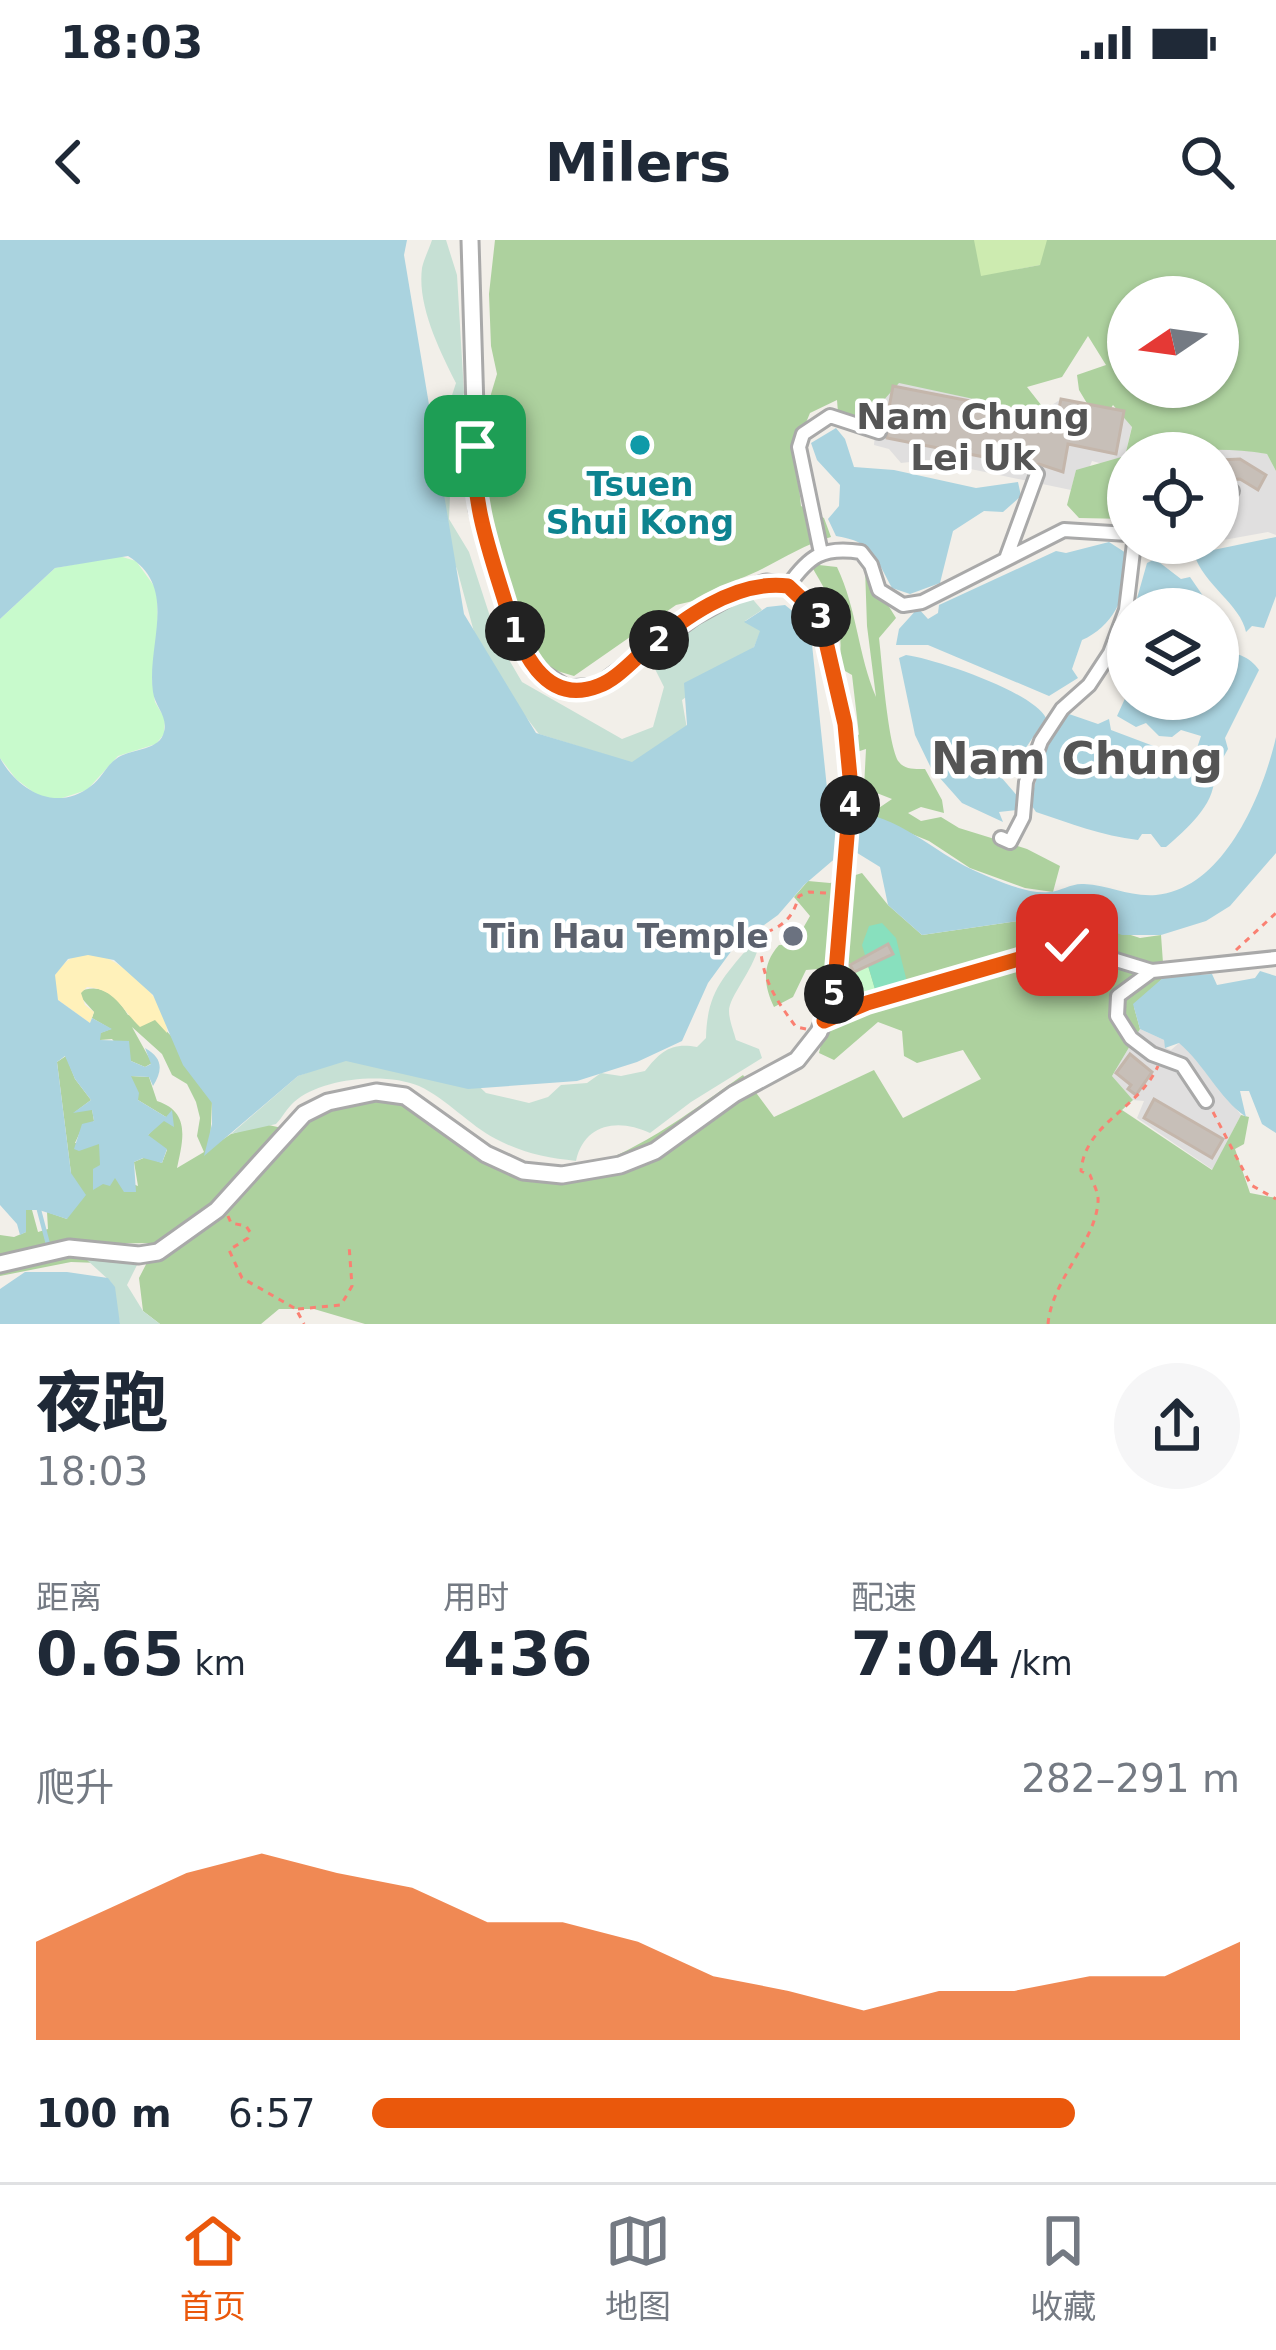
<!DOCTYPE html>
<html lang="zh">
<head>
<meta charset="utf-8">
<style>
  :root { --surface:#fff; --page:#f6f6f7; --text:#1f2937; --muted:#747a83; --line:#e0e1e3; --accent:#ea580c }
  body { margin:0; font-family:"DejaVu Sans","Noto Sans SC",sans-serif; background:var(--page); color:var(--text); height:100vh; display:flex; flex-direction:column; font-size:45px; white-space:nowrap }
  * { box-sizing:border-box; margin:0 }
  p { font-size:39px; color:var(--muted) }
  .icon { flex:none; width:66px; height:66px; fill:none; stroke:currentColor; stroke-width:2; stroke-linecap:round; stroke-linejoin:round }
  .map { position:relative; height:1084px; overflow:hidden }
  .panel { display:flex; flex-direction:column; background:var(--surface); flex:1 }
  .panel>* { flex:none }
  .needle { width:78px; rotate:257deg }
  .controls { position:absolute; left:1107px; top:36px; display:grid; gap:24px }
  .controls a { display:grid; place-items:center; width:132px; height:132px; border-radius:50%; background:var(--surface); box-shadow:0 3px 9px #0004; font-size:60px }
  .pin { position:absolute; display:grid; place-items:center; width:102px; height:102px; color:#fff; margin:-51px; border-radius:24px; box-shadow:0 6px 18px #0006 }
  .km { position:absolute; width:60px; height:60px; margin:-30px; border-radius:50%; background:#222; color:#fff; font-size:33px; line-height:60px; text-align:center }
  .round { display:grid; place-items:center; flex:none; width:126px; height:126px; border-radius:63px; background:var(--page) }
  .overview { display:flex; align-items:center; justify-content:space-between; height:204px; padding:0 36px }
  h1 { font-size:66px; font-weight:800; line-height:90px }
  .figures { display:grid; grid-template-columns:repeat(3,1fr); gap:18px; height:204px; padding:12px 36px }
  .figures div { display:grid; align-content:center }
  .figures b { font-size:60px; font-weight:800 }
  .figures small { font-size:33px; font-weight:400 }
  .figures p { font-size:33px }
  .chart { height:336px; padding:24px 36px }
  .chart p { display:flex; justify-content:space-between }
  .chart svg { width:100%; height:216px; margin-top:12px; fill:var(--accent); opacity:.7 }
  ul { padding:0 36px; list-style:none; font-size:39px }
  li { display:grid; grid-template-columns:192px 144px 1fr; align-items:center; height:90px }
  li i { height:30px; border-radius:15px; background:var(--accent) }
  .status { display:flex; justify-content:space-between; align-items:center; height:84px; padding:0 60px; background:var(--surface); direction:ltr }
  .status svg { height:33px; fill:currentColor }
  header { display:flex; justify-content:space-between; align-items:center; height:156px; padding:0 36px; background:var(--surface); font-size:54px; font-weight:800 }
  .tab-bar { display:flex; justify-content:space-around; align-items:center; height:168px; border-top:3px solid var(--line); background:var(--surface); font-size:33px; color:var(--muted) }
  .tab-bar a { display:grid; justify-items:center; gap:6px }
  .tab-bar .selected { color:var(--accent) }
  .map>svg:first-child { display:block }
  .residential { fill:#e0dfdf }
  .grass { fill:#cdebb0 }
  .forest { fill:#add19e; fill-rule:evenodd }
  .wetland { fill:#c6e0d4 }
  .sand { fill:#fff1ba }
  .park { fill:#c8facc }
  .pitch { fill:#88e0be }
  .water { fill:#aad3df }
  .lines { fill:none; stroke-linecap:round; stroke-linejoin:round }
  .stream { stroke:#aad3df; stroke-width:4.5 }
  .building { fill:#c7bfb8; stroke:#c4b6ab; stroke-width:3 }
  .minor-casing { stroke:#a9a9a9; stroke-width:18 }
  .tertiary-casing { stroke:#a9a9a9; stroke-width:21 }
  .path { stroke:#fa8072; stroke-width:3; stroke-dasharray:6 6; stroke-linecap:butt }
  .minor { stroke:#fff; stroke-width:12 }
  .tertiary { stroke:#fff; stroke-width:15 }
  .route-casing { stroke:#fff; stroke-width:24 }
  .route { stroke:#ea580c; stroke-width:15 }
  .culture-dot { fill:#0f9aa8; stroke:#fff; stroke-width:4.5 }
  .worship-dot { fill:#6b7280; stroke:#fff; stroke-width:4.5 }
  .labels { text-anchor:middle; stroke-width:9; stroke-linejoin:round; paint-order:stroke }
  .culture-label { font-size:33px; font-weight:bold; fill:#0d838f; stroke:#fff }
  .worship-label { font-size:33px; font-weight:bold; fill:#5b616d; stroke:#fff; text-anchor:end }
  .neighbourhood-label { font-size:36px; font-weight:bold; fill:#555; stroke:#fff }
  .district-label { font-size:45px; font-weight:bold; fill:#555; stroke:#fff }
</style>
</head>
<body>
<div class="status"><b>18:03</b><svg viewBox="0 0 49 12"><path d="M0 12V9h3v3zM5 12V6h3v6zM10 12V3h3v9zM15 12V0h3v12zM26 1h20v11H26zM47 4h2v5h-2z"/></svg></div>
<header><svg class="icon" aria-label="back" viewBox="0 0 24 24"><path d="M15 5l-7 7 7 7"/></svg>Milers<svg class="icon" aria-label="search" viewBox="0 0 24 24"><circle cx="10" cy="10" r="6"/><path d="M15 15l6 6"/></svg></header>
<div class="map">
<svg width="1276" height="1084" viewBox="0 0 1276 1084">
  <rect width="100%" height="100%" fill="#f2efe9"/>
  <path class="residential" d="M891,140l152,31 18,-12 65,15 6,12 -7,30 -18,9 -15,-4 -4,10 -12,-1 -5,20 -143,-30 -27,3 -12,-14 -15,-4 3,-38z
    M1233,208l34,6 9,17v64l-8,-3 -50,9v-88h-28z
    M1140,789l24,11 2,8 5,2 8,-7 8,4 54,68 -28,55 -76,-52 7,-17 -11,-1 -21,-24z"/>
  <path class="grass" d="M937,0h172l-69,25 -60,12z"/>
  <path class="forest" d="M495,0h479l7,36 59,-11 7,-25h229v231l-9,-17c-47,-9 -92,-1 -139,-1v66l-49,-1 -12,-13 9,-35 49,-14 7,-29 -19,-22 -13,20 -21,-35 -2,-15 29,-10 -18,-29 -26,41 -35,10 22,28 -150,-32 -17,19 -19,4 -13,22 -11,-3 -2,-25 -27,13 -15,36 6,57 23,12 7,19c-33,9 -59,30 -92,42l-16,36 -30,-14 -17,4 -102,71 -37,-11 -28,-82 -23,-14 -15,-93 17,-42v-30l9,-30 -6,-28 -2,-52zM1128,57h90v90h-90z
    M810,324l27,3c20,42 21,88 39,130l-9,-71 -2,-58 31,50 -17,20c3,24 9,109 20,124 6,8 17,7 26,7l17,31 2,13 -23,-6 -13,6 13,8 20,-4 18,11 68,21 33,17 -7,26 -28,-4 -55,-20 -41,-27 -49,-20 -7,-9 19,-13 -28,-11 2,-39 -28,9 -2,-34 23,11 -7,-60 -14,-8c9,-39 -7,-69 -28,-103z
    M862,633l26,32 34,30 144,-21 74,24 21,-3 3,42 -30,30 6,22 -28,47 21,24 -11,10 90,60 29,-55 8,2 -5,27 -9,5 15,44 26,5v126h-911l-51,-15h-35l-18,15h-101l-17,-13 -4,-33 18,-35 -94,1 -63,13v-22l14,2 12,-5 -1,-22h7l6,22 10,-3 -1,-17 20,7 4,-46 -14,-111 9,-6 9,23 16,21 -16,12 17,-3 2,12 -14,11 -5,11h25l15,34 23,9 -4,-24 12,-5 16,6 5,-13 -20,-14 16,-17 10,7 -7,-9 -28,-17 -8,-24 19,1 8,24c34,11 26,39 20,67l27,-16 -7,-16 3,-18 -4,-16 -9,-18 -15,-9 -10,-21 -30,-27 20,36 -7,4 -14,-6 -19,-22 -12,1v-7l11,-4 -19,-11 2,-6 -17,-19c23,-12 39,2 51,22l27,4 19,20 38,62 -2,47 21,-14 33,-10 18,4 92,-43c43,24 145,89 192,85 56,-4 132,-64 177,-95l31,42 100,-47 29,48 78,-39 -18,-29 -46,13 -13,-7 -2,-25 -24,-9 -44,38 -15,-7 8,-36 4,-49 -25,2 -13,27 -19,10c-11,-23 -12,-43 5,-62l15,-1 16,-28 -16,-19 14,-16 22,2z
    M56,1015l69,2 2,7 -56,-2 -71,14v-7z"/>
  <path class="wetland" d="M432,0h14l11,35 7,118 -11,31 -4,95 20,33 29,89 24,41 100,57 31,-12 11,-40 -12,-24 10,-27 87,-41 13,15 -17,11 17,7 -8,19 -72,53 5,29 -55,34 -93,-29 -58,-76 -24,-89 -18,-39 -5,-80 22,-67c-16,-32 -39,-77 -34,-115 2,-9 7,-19 10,-28z
    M752,703l6,5c-5,22 -29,49 -29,63 0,9 5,21 7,29l23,9 3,9 -71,44 -41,31c-31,-15 -66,-10 -74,28 -29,-3 -54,-8 -80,-22 -27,-14 -49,-40 -77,-53 -34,-14 -98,-8 -125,16 -7,6 -12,16 -18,22l-45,10 67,-58 54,-20 115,19 19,18 43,10 19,-6 13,-12 26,-2 14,-10 20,3 24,-5c15,-19 26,-29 52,-24l9,-9c1,-47 18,-61 46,-95z
    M87,1020l50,5 -10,20 16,26 17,13h-40l-9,-42z"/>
  <path class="sand" d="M96,713c30,12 71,44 71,80l-12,-13 -15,7c-19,-18 -24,-38 -53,-40l-6,6 4,12 9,7 -4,11 -32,-23 -4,-23c12,-19 20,-23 42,-24z"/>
  <path class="park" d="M119,316l17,5 21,29 1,36 -6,54 3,22 10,17 -1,15 -8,10 -38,12 -31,34 -25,8h-21l-25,-19 -16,-21v-139l55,-51z
    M866,719l11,37 -42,15 6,-45z"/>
  <path class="pitch" d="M882,683l14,15 12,48 -31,10 -15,-51 7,-19z"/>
  <path class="water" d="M0,0h407l-3,15 60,359 72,119 96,29 55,-37 -3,-42 70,-36 6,-16 -16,-9 23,-15 18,-2 25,20 20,192c48,-20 101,34 141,52 20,9 56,26 78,23 13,-1 22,-9 35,-8 26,1 44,13 72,11 68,-6 107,-101 120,-158v116l-46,53 -24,15 -45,14h-39l-56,-21 -144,21 -34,-30 -8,-38 -26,-16 -9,-1 -41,35 -26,30 -43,31 -27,37 -26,58 -45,21 -60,19 -109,8 -122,-28 -48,15 -94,80 8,-32v-21l-29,-38 -30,-70 -39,-35 -26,-5 -20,4 -13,16 3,25 32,23 2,-5 20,11 -11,4 -1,7 29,1 2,20 14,6 6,-3 -6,-16c18,10 18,22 8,38l-4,-9 -18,-1 8,17 -1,7 28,17 6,-7 2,17 -10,-6 -16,14 19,14 -5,14 -19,-5 -9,4 2,30h-12l-9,-14 -5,8 -7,-2 -10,6v-21l7,-4 -1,-21 -20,7 -5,-2 8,-25 12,-3 -2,-11 -19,3 18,-13 -16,-21 -10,-23 -8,6 14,111 15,22 -19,24 -28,-9h-13v22l-6,3 -3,-11 -17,-19v-447c18,33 57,55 91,28 10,-7 15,-20 25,-27 12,-10 41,-8 47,-24 7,-17 -8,-28 -10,-43 -7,-48 27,-104 -25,-136l-73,12 -55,51z
    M836,188l9,11 9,28 40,3 82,18 42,-6 3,14 -18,16 -19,-1 -31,20 -13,52 -30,11 -18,-6c-17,-31 -18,-46 -56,-52l-8,-17 11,-13 1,-21 -23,-25 -6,-17z
    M1276,297v59l-12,32 -12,-2 -6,6c-5,-27 -43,-48 -52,-78z
    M1109,302l17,11c4,37 -10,72 -44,87l-10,29 6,9 -29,18 -121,-51h-32l3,-16 19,-21 10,11 10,-6 1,-8 117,-54 10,2z
    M1155,319l26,20 9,-2 22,32h-78l13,-46z
    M1218,410c16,2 32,6 41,20l-34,68 3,11 -9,16 -23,-14 5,-15 -20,-6 -9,7 -13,-1 -13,-13 -10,4 -19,-11 11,-24v7h90z
    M906,415c30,4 127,37 140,63l-23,34 -21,12 -1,13 19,22 -3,11 -18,2 4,10 -41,-19 -31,-35 -16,-33 -16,-77z
    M1069,474l29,10 11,-5 2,11 69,26 34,18c3,29 -27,55 -48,73h-5l-10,-13h-9l-4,6c-36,-4 -68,-17 -102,-28l-4,-6c0,-25 18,-74 37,-92z
    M1260,731l16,5v157l-14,-9 -13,-33h-9l6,26c-28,-20 -41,-52 -67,-74l-14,5 -1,-8 -24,-11 -7,-25 31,-27 48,-3 5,11 38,-7z
    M25,1032h42l41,6 7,9 5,37h-120v-35z"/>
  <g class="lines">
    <path class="stream" d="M39,970l10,38"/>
  </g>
  <path class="building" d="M893,146l164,32 4,-19 63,12 -8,43 -48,-10 -5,28 -24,-8 -9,2 -143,-28 -1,-14z
    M1240,219l26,16 -8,15 -18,-11 -18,1 -1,-20z
    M888,704l5,10 -39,18 -4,-7z
    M1130,814l22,18 -16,23 -8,-6 3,-4 -15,-12z
    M1154,859l69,40 -11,19 -68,-40z"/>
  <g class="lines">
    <g class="minor-casing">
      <path id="minor" d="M1218,252l14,-1
        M821,313l-22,-106 4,-13 27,-18 49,16
        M1007,316l30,-82
        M788,346c21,-30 35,-40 73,-34l10,13 8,25 24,15 19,-3 142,-72 64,4
        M1001,598l9,4 13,-25 3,-35 15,-41 21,-32 27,-24 21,-32 16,-43 8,-67
        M1152,731l-34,25 -1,20 14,22 21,16 30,11 24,36
        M824,781l43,-18 200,-58 85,26 124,-13"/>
    </g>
    <g class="tertiary-casing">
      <path id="tertiary" d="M0,1024l69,-16 70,7 19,-3 59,-42 87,-96 24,-12 48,-10 29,4 81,58 37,17 39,4 58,-10 35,-14 79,-57 63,-34 22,-28 15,-37 17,-207 -6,-64 -24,-108 -33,-30 -22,-3 -32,11 -40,22 -96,71 -31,2 -32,-20 -16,-25 -41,-134 -8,-270"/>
    </g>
    <path class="path" d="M1236,710l40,-37
      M806,789l-10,-2c-25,-34 -34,-49 -37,-92 23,-8 33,-15 40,-39l10,-4 17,1
      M1213,872l38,73 25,14
      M228,976l3,7 15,3 4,6 -2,6 -19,12 13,28 54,31 8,15
      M298,1069l43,-4 11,-19 -3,-41
      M1048,1084c4,-45 47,-81 50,-122 1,-9 -5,-19 -8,-27l-9,-4c4,-48 58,-62 77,-105"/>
    <use href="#minor" class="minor"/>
    <use href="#tertiary" class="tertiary"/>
  </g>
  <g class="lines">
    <g class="route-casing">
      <path id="route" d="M475,206c-4,57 16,109 32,162 13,40 37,99 91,78 17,-6 31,-22 44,-33 39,-33 93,-74 146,-67l32,30 25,108 6,64 -17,207 -10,26 43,-18 200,-58"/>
    </g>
    <use href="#route" class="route"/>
  </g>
  <circle class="culture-dot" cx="640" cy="205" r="12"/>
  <circle class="worship-dot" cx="793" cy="696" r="12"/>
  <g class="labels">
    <g class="culture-label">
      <text x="640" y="256">Tsuen<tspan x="640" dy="38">Shui Kong</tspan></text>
    </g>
    <g class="worship-label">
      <text x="769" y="708">Tin Hau Temple</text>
    </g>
    <g class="neighbourhood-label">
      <text x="973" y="189">Nam Chung<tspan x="973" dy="41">Lei Uk</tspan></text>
    </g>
    <g class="district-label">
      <text x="1077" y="534">Nam Chung</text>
    </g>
  </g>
</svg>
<div class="controls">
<a><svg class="needle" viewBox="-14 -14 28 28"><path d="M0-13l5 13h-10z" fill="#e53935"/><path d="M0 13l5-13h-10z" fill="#747a83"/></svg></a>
<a><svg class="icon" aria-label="locate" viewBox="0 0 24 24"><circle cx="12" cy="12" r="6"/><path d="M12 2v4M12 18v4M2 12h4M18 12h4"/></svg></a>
<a><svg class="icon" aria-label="layers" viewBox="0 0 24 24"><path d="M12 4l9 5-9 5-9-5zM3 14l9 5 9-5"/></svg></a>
</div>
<div class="pin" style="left:475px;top:206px;background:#1e9e55"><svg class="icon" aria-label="arrive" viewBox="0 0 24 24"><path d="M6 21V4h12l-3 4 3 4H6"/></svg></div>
<div class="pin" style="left:1067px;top:705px;background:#d93025"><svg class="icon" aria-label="check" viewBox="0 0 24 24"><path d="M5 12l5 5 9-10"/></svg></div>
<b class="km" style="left:515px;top:391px">1</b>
<b class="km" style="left:659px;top:400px">2</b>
<b class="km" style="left:821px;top:377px">3</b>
<b class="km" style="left:850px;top:565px">4</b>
<b class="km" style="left:834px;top:754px">5</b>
</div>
<section class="panel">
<div class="overview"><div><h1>夜跑</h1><p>18:03</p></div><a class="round"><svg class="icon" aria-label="share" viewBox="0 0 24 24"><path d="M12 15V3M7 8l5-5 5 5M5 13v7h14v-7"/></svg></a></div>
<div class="figures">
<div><p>距离</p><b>0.65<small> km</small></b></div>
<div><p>用时</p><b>4:36</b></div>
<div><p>配速</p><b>7:04<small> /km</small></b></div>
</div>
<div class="chart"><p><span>爬升</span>282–291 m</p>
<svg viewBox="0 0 160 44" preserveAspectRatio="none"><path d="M0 44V24L10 17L20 10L30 6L40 10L50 13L60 20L70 20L80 24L90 31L100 34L110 38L120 34L130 34L140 31L150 31L160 24V44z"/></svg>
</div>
<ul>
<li><b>100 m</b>6:57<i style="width:81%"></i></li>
</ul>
</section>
<nav class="tab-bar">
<a class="selected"><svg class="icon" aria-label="home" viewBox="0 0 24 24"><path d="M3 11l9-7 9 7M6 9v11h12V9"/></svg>首页</a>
<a><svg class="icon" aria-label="map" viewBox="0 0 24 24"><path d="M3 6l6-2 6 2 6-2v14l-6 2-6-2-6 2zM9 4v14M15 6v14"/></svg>地图</a>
<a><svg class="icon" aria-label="saved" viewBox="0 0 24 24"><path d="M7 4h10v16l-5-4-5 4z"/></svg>收藏</a>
</nav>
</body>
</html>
